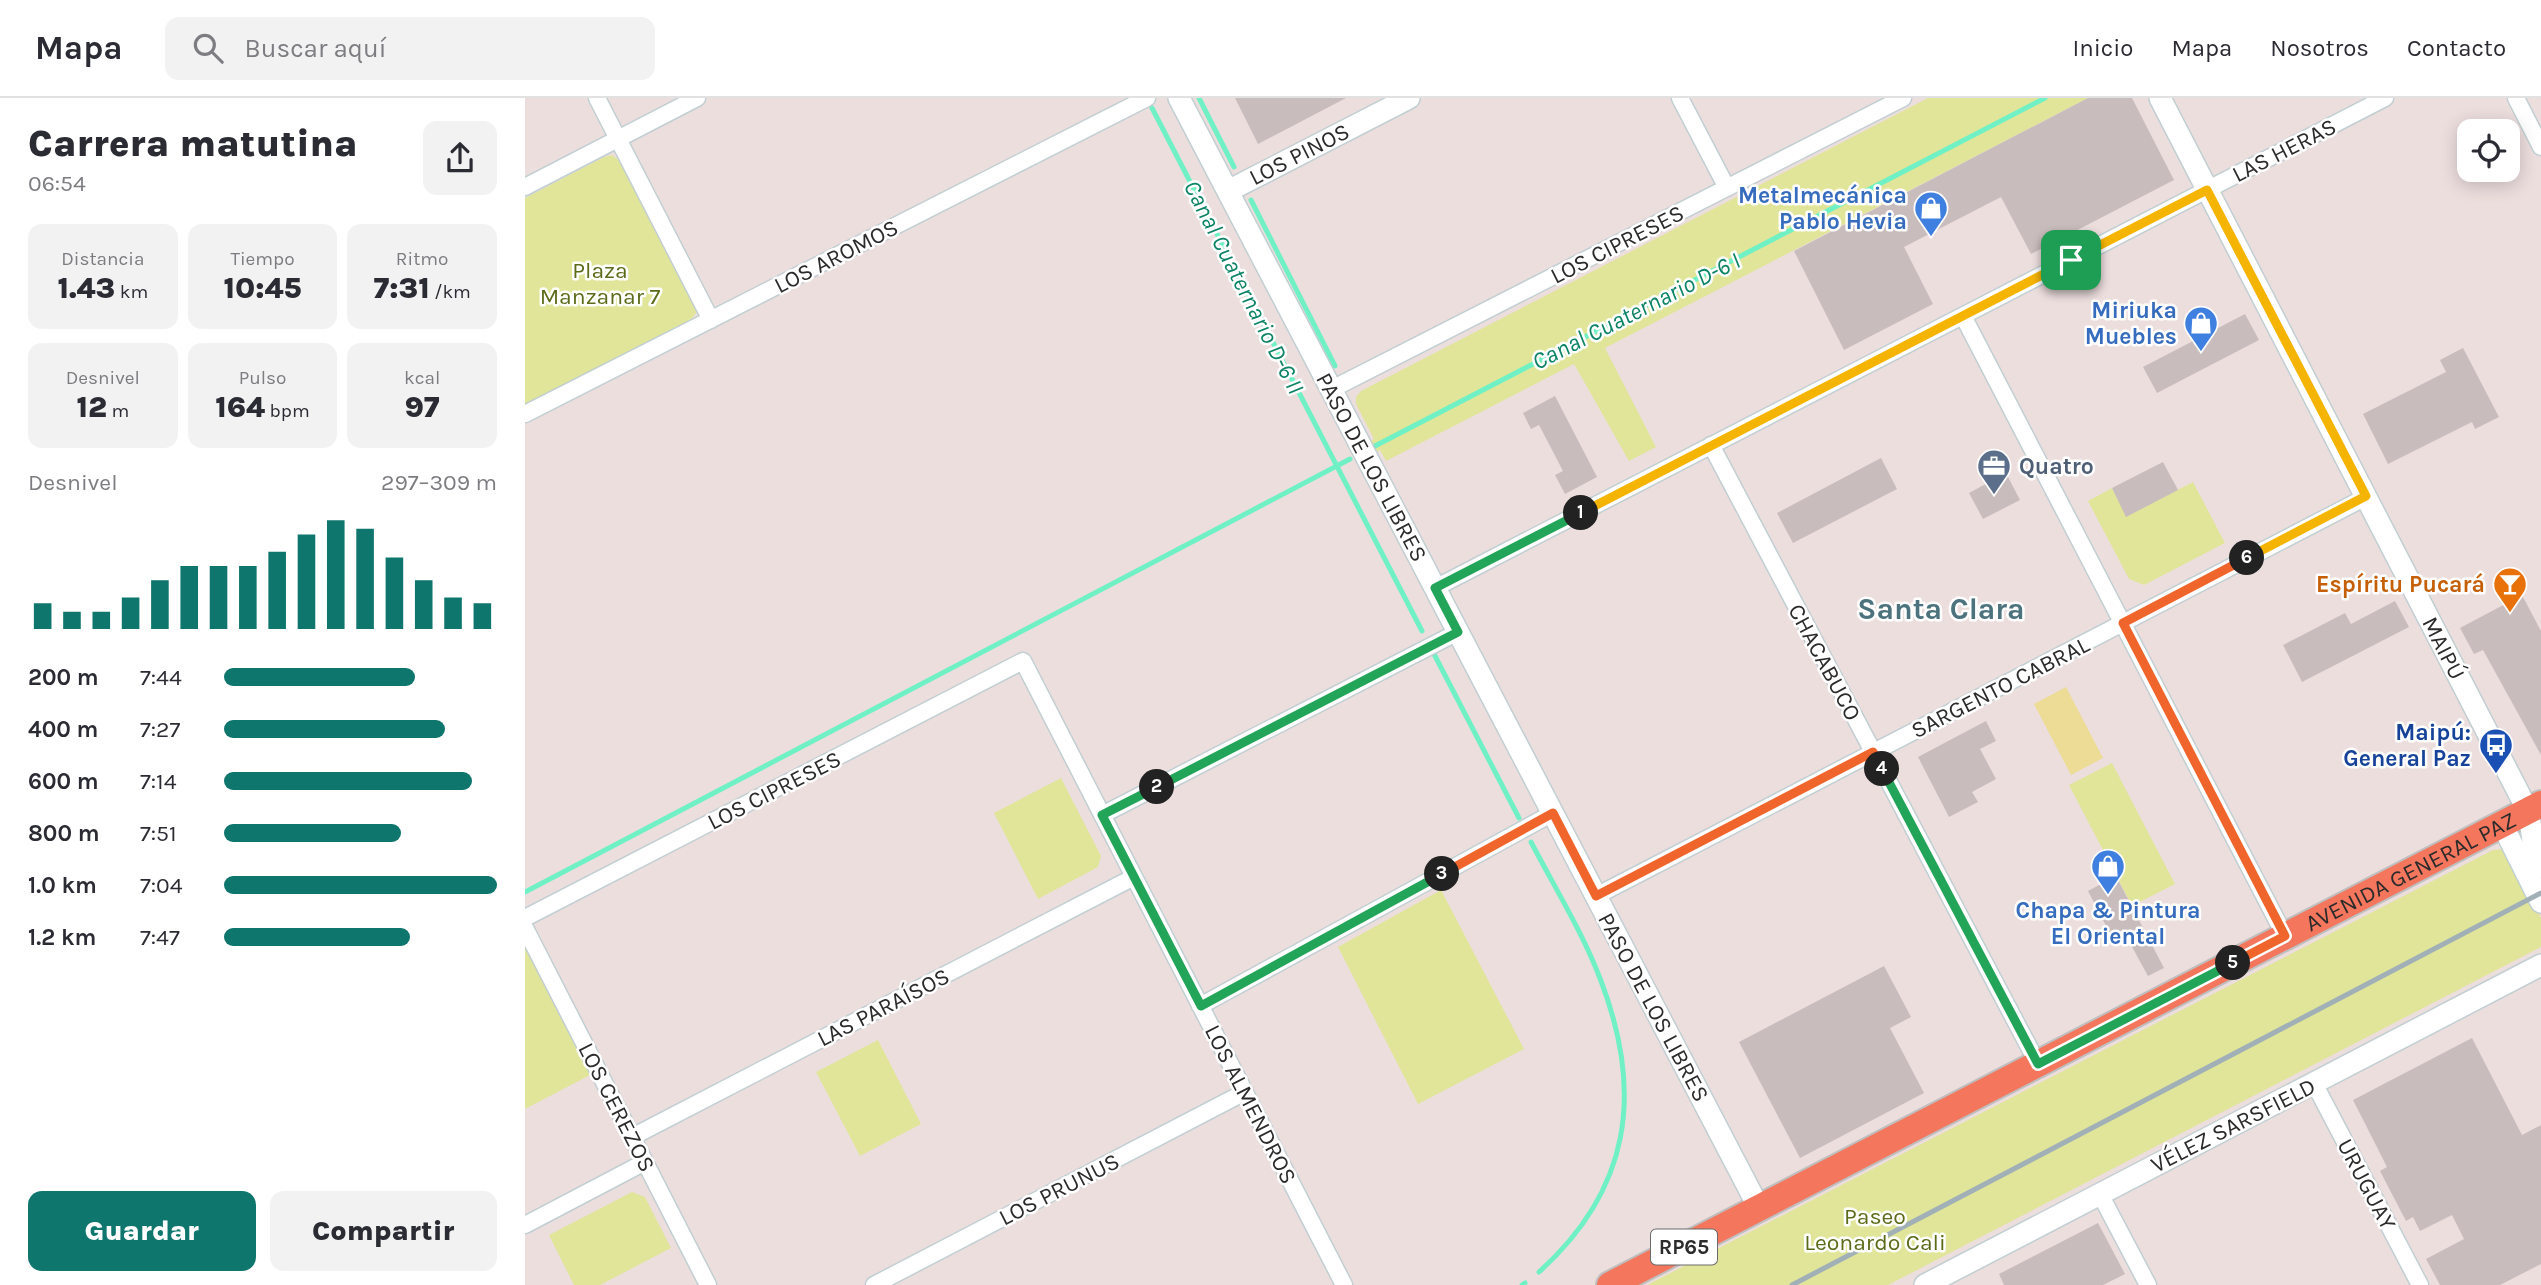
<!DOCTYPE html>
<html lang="es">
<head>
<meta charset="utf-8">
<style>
  :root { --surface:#fff; --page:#f2f2f3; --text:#2b2b33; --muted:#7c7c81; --line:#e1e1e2; --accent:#0f766e }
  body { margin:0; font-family:Karla,sans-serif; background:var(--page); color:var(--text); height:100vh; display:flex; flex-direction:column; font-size:26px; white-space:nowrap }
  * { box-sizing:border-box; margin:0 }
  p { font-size:23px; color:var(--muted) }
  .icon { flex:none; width:38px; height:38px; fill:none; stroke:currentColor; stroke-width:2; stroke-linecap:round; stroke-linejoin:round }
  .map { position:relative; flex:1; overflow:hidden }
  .sheet { display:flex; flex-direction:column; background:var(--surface); width:525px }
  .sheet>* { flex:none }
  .tools { position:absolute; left:1932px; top:21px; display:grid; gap:14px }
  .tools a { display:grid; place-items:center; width:63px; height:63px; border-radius:14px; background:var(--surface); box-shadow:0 4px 18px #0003; font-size:35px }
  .pin { position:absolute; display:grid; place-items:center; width:60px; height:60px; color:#fff; margin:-30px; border-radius:14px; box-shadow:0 4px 10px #0006 }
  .km { position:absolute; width:35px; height:35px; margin:-18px; border-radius:50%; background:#222; color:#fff; font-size:19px; line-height:35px; text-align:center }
  .round { display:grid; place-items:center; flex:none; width:74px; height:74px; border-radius:14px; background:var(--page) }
  .overview { display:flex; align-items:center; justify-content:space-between; height:119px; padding:0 28px }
  h1 { font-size:38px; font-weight:800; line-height:52px }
  .metrics { display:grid; grid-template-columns:repeat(3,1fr); gap:10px; height:119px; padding:7px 28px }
  .metrics div { display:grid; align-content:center; border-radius:14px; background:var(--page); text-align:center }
  .metrics b { font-size:30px; font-weight:800 }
  .metrics small { font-size:19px; font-weight:400 }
  .metrics p { font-size:19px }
  .chart { height:196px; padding:14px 28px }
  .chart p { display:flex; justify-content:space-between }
  .chart svg { width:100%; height:126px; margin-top:7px; stroke:var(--accent); stroke-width:6 }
  .action { display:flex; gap:14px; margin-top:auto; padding:14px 28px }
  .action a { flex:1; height:80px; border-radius:14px; background:var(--accent); color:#fff; font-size:28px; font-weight:800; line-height:80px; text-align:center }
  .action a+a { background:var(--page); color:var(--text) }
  ul { padding:0 28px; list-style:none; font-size:23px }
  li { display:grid; grid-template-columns:112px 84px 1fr; align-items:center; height:52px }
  li i { height:18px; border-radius:9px; background:var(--accent) }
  header { display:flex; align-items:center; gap:42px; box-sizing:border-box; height:98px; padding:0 35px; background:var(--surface); border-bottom:2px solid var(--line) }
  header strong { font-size:33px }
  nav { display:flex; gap:38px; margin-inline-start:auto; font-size:24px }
  .search { width:490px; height:63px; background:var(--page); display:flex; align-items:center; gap:18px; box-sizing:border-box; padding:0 24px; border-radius:14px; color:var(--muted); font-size:26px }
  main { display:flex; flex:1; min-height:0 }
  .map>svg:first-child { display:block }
  .green { fill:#e0e599 }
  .pitch { fill:#ecdc95 }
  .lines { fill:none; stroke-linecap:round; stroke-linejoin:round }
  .stream { stroke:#6ff1c5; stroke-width:5 }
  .building { fill:#c9bcbc }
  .minor-casing { stroke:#c2cfd2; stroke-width:19 }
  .tertiary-casing { stroke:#c2cfd2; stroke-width:24 }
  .primary-casing { stroke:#bfbfbf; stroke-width:30 }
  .minor { stroke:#fff; stroke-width:16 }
  .tertiary { stroke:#fff; stroke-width:21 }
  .primary { stroke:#f3765d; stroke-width:26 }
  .rail { stroke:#a0b0b6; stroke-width:5 }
  .split-1-casing { stroke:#fff; stroke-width:14 }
  .split-2-casing { stroke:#fff; stroke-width:14 }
  .split-3-casing { stroke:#fff; stroke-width:14 }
  .split-4-casing { stroke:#fff; stroke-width:14 }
  .split-5-casing { stroke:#fff; stroke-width:14 }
  .split-6-casing { stroke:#fff; stroke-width:14 }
  .split-7-casing { stroke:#fff; stroke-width:14 }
  .split-1 { stroke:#f5b400; stroke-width:9 }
  .split-2 { stroke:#22a559; stroke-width:9 }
  .split-3 { stroke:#22a559; stroke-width:9 }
  .split-4 { stroke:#f0652b; stroke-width:9 }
  .split-5 { stroke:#22a559; stroke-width:9 }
  .split-6 { stroke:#f0652b; stroke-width:9 }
  .split-7 { stroke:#f5b400; stroke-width:9 }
  .labels { text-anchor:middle; stroke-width:5; stroke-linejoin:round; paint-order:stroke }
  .shield { fill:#fff; stroke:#6b6b6b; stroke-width:2 }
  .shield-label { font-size:21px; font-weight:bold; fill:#2b2b2b }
  .street-label { font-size:23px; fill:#2b2b2b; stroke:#fff }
  .shop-label { font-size:23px; font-weight:bold; fill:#366cbe; stroke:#fff; text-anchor:end }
  .park-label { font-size:23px; fill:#5b6b19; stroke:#fff }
  .service-label { font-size:23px; font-weight:bold; fill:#4e5e75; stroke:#fff; text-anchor:start }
  .food-label { font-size:23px; font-weight:bold; fill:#c56008; stroke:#fff; text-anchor:end }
  .transit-label { font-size:23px; font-weight:bold; fill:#164399; stroke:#fff; text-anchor:end }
  .water-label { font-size:24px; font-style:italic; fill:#0c8364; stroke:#fff }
  .district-label { font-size:30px; font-weight:bold; fill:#4b727d; stroke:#fff }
</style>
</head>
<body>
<header>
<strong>Mapa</strong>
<div class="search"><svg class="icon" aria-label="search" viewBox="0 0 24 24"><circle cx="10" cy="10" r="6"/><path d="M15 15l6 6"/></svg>Buscar aquí</div>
<nav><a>Inicio</a><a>Mapa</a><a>Nosotros</a><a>Contacto</a></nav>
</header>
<main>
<section class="sheet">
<div class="overview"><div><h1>Carrera matutina</h1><p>06:54</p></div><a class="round"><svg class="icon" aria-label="share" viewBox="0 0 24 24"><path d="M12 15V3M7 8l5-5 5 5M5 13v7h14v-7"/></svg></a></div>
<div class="metrics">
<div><p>Distancia</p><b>1.43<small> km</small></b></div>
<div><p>Tiempo</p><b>10:45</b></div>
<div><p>Ritmo</p><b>7:31<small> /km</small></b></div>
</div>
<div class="metrics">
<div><p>Desnivel</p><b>12<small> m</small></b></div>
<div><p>Pulso</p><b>164<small> bpm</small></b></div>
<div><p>kcal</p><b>97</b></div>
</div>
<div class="chart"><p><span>Desnivel</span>297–309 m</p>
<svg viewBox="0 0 160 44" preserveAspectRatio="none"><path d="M5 44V35M15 44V38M25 44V38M35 44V33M45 44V27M55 44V22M65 44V22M75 44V22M85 44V17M95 44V11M105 44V6M115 44V9M125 44V19M135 44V27M145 44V33M155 44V35"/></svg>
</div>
<ul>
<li><b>200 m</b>7:44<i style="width:70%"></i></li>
<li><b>400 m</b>7:27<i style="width:81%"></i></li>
<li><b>600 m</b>7:14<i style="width:91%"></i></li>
<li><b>800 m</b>7:51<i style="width:65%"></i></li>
<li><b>1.0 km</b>7:04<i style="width:100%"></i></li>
<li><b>1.2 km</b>7:47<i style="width:68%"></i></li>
</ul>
<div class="action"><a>Guardar</a><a>Compartir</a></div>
</section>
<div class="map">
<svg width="2016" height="1187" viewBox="0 0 2016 1187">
  <rect width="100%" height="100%" fill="#eddede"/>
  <path class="green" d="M1403,0h160l-483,250 51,99 -27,14 -55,-97 -188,97 -6,-11 -4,2 -6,-11 4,-2 -18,-35v-7l5,-6z
    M87,57l9,7 76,150 -8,10 -164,83v-207l79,-41z
    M1668,384l32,61 -81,42 -15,-6 -41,-78 24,-13 15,28z
    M1587,665l63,121 -43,22 -63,-121z
    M536,680l40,78 -3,11 -60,32 -44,-86z
    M1979,751l7,6 30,63v29l-653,338h-241l846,-435z
    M916,792l83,159 -106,55 -80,-157z
    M0,848l67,128 -67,35z
    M353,942l43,84 -61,32 -44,-84z
    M107,1094l13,5 26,51 -71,37h-26l-25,-50z"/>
  <path class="pitch" d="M1541,589l37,71 -32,17 -37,-71z"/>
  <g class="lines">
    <path class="stream" d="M674,0l35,69
      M627,10l270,523
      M726,102l84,166
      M850,348l670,-348
      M909,556l85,164
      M1006,744c24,46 52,91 70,139 43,113 29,209 -62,291
      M0,794l825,-433
      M997,1187l3,-2"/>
  </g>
  <path class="building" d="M710,0h111l-88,46z
    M1563,0h44l42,82 -143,74 -30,-57 -97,50 29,57 -89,46 -50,-99z
    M1720,216l14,26 -102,53 -14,-26z
    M1938,250l36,69 -24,12 -3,-7 -84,42 -25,-50 83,-42 -6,-12z
    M1030,298l42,81 -32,17 -10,-19 8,-4 -24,-46 -8,4 -8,-16z
    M1356,360l16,31 -104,54 -16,-30z
    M1638,364l15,28 -52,27 -14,-29z
    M1481,375l14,27 -37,19 -14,-26z
    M1997,497l19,36v124l-58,-105 -9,4 -14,-26z
    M1870,503l14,26 -107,55 -19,-37 62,-32 6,11z
    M1461,623l10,20 -16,8 16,30 -24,13 6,10 -29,15 -31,-60z
    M1591,778l48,92 -16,8 -23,-42 -11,7 -26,-50z
    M1359,868l27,51 -21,11 34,65 -124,65 -61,-116z
    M1947,940l50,97 19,-10v139l-41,21h-60l-14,-26 38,-20 -12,-24 -32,16 -7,-14 -7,4 -26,-50 7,-4 -34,-67z
    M1573,1125l27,51 -22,11h-99l-5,-11z"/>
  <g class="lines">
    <g class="minor-casing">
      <path id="minor" d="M72,0l114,222
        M1155,0l47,90
        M1991,0l25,49
        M0,89l172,-89
        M1438,218l322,620
        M807,291l571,-291
        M0,316l622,-316
        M1186,347l327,619
        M910,490l950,-490
        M577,717l356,-183
        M1071,798l770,-399
        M0,820l498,-257 321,624
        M0,830l183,357
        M675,908l353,-193
        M1789,985l106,202
        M107,1039l502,-260
        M1575,1096l48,91
        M0,1127l120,-63
        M349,1187l371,-193"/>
    </g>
    <g class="tertiary-casing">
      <path id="tertiary" d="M654,0l580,1110
        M1635,0l368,713 7,40 6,16
        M703,93l181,-93
        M1977,726l39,78
        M1400,1187l616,-320"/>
    </g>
    <g class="primary-casing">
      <g id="primary">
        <path id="s1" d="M1085,1187l931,-481"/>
      </g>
    </g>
    <use href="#minor" class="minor"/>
    <use href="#tertiary" class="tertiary"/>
    <use href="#primary" class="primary"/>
    <path class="rail" d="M1267,1187l749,-392"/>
  </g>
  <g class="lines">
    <g class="split-1-casing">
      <path id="split-1" d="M1056,415l490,-253"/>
    </g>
    <g class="split-2-casing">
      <path id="split-2" d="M632,689l301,-155 -23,-44 146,-75"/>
    </g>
    <g class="split-3-casing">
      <path id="split-3" d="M632,689l-55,28 99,191 241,-132"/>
    </g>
    <g class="split-4-casing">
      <path id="split-4" d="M917,776l111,-61 43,83 277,-144 9,17"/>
    </g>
    <g class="split-5-casing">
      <path id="split-5" d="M1357,671l156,295 195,-101"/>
    </g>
    <g class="split-6-casing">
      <path id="split-6" d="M1708,865l52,-27 -162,-313 124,-65"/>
    </g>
    <g class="split-7-casing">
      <path id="split-7" d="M1546,162l136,-70 159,306 -119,62"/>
    </g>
    <use href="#split-1" class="split-1"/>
    <use href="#split-2" class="split-2"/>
    <use href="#split-3" class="split-3"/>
    <use href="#split-4" class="split-4"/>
    <use href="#split-5" class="split-5"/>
    <use href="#split-6" class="split-6"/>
    <use href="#split-7" class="split-7"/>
  </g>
  <defs>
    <g id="shop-pin" transform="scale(1.75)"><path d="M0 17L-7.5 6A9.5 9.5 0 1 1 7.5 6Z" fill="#3f7fe0" stroke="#fff"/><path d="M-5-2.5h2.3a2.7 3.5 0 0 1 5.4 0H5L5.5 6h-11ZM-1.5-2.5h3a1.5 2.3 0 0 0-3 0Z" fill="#fff"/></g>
    <g id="office-pin" transform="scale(1.75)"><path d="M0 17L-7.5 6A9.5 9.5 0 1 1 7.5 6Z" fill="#5c6f8a" stroke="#fff"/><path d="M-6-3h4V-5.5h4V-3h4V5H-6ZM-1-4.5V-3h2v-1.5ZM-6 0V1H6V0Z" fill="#fff"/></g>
    <g id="bar-pin" transform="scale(1.75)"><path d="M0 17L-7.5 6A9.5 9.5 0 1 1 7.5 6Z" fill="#e8710a" stroke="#fff"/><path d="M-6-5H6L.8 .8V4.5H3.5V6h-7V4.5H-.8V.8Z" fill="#fff"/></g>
    <g id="bus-pin" transform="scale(1.75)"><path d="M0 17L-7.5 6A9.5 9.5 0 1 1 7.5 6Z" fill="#1a4fb4" stroke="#fff"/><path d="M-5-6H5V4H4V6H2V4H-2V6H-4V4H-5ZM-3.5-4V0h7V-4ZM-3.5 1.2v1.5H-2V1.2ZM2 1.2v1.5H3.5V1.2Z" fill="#fff"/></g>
  </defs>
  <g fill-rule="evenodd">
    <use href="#shop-pin" x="1406" y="110"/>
    <use href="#shop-pin" x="1676" y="225"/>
    <use href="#office-pin" x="1469" y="368"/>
    <use href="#bar-pin" x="1985" y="486"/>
    <use href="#bus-pin" x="1971" y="647"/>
    <use href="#shop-pin" x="1583" y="768"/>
  </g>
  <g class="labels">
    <rect class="shield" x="1126" y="1131.5" width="66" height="35" rx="5"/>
    <g class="shield-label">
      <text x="1159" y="1156">RP65</text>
    </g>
    <g class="street-label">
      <text transform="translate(1759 52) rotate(-27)" y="8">LAS HERAS</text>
      <text transform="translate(774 56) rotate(-27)" y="8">LOS PINOS</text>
      <text transform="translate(1092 146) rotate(-27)" y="8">LOS CIPRESES</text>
      <text transform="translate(311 158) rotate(-27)" y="8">LOS AROMOS</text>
      <text transform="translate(847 369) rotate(62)" y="8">PASO DE LOS LIBRES</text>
      <text transform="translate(1919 550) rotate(63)" y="8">MAIPÚ</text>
      <text transform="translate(1300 564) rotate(62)" y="8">CHACABUCO</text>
      <text transform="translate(1475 589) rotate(-27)" y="8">SARGENTO CABRAL</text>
      <text transform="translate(249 692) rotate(-27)" y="8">LOS CIPRESES</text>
      <text dy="8" stroke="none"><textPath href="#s1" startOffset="901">AVENIDA GENERAL PAZ</textPath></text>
      <text transform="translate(358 909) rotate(-27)" y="8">LAS PARAÍSOS</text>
      <text transform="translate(1129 909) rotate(62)" y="8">PASO DE LOS LIBRES</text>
      <text transform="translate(726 1006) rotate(63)" y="8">LOS ALMENDROS</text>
      <text transform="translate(92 1009) rotate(63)" y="8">LOS CEREZOS</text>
      <text transform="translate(1708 1027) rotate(-27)" y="8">VÉLEZ SARSFIELD</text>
      <text transform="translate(1842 1086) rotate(62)" y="8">URUGUAY</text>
      <text transform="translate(534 1091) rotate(-27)" y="8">LOS PRUNUS</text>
    </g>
    <g class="shop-label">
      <text x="1382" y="105">Metalmecánica<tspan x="1382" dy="26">Pablo Hevia</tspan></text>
      <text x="1652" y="220">Miriuka<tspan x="1652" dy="26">Muebles</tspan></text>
      <text x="1583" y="820" text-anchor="middle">Chapa &amp; Pintura<tspan x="1583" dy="26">El Oriental</tspan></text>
    </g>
    <g class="park-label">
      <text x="75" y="180">Plaza<tspan x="75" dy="26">Manzanar 7</tspan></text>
      <text x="1350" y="1126">Paseo<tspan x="1350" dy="26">Leonardo Cali</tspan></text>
    </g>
    <g class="service-label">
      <text x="1494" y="376">Quatro</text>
    </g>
    <g class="food-label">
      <text x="1960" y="494">Espíritu Pucará</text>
    </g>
    <g class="transit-label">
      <text x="1946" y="642">Maipú:<tspan x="1946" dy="26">General Paz</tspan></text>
    </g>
    <g class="water-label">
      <text transform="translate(719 189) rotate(63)" y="8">Canal Cuaternario D-6 II</text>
      <text transform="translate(1111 213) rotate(-27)" y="8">Canal Cuaternario D-6 I</text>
    </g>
    <g class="district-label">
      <text x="1416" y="521">Santa Clara</text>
    </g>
  </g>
</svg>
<div class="tools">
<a><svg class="icon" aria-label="locate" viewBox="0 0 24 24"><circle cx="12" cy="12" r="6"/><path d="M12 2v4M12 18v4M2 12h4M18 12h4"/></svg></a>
</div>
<div class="pin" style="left:1546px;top:162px;background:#1e9e55"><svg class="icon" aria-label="arrive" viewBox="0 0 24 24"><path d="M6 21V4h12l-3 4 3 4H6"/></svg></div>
<b class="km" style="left:1056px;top:415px">1</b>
<b class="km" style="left:632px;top:689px">2</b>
<b class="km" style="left:917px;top:776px">3</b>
<b class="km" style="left:1357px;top:671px">4</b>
<b class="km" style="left:1708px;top:865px">5</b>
<b class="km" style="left:1722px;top:460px">6</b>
</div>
</main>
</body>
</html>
